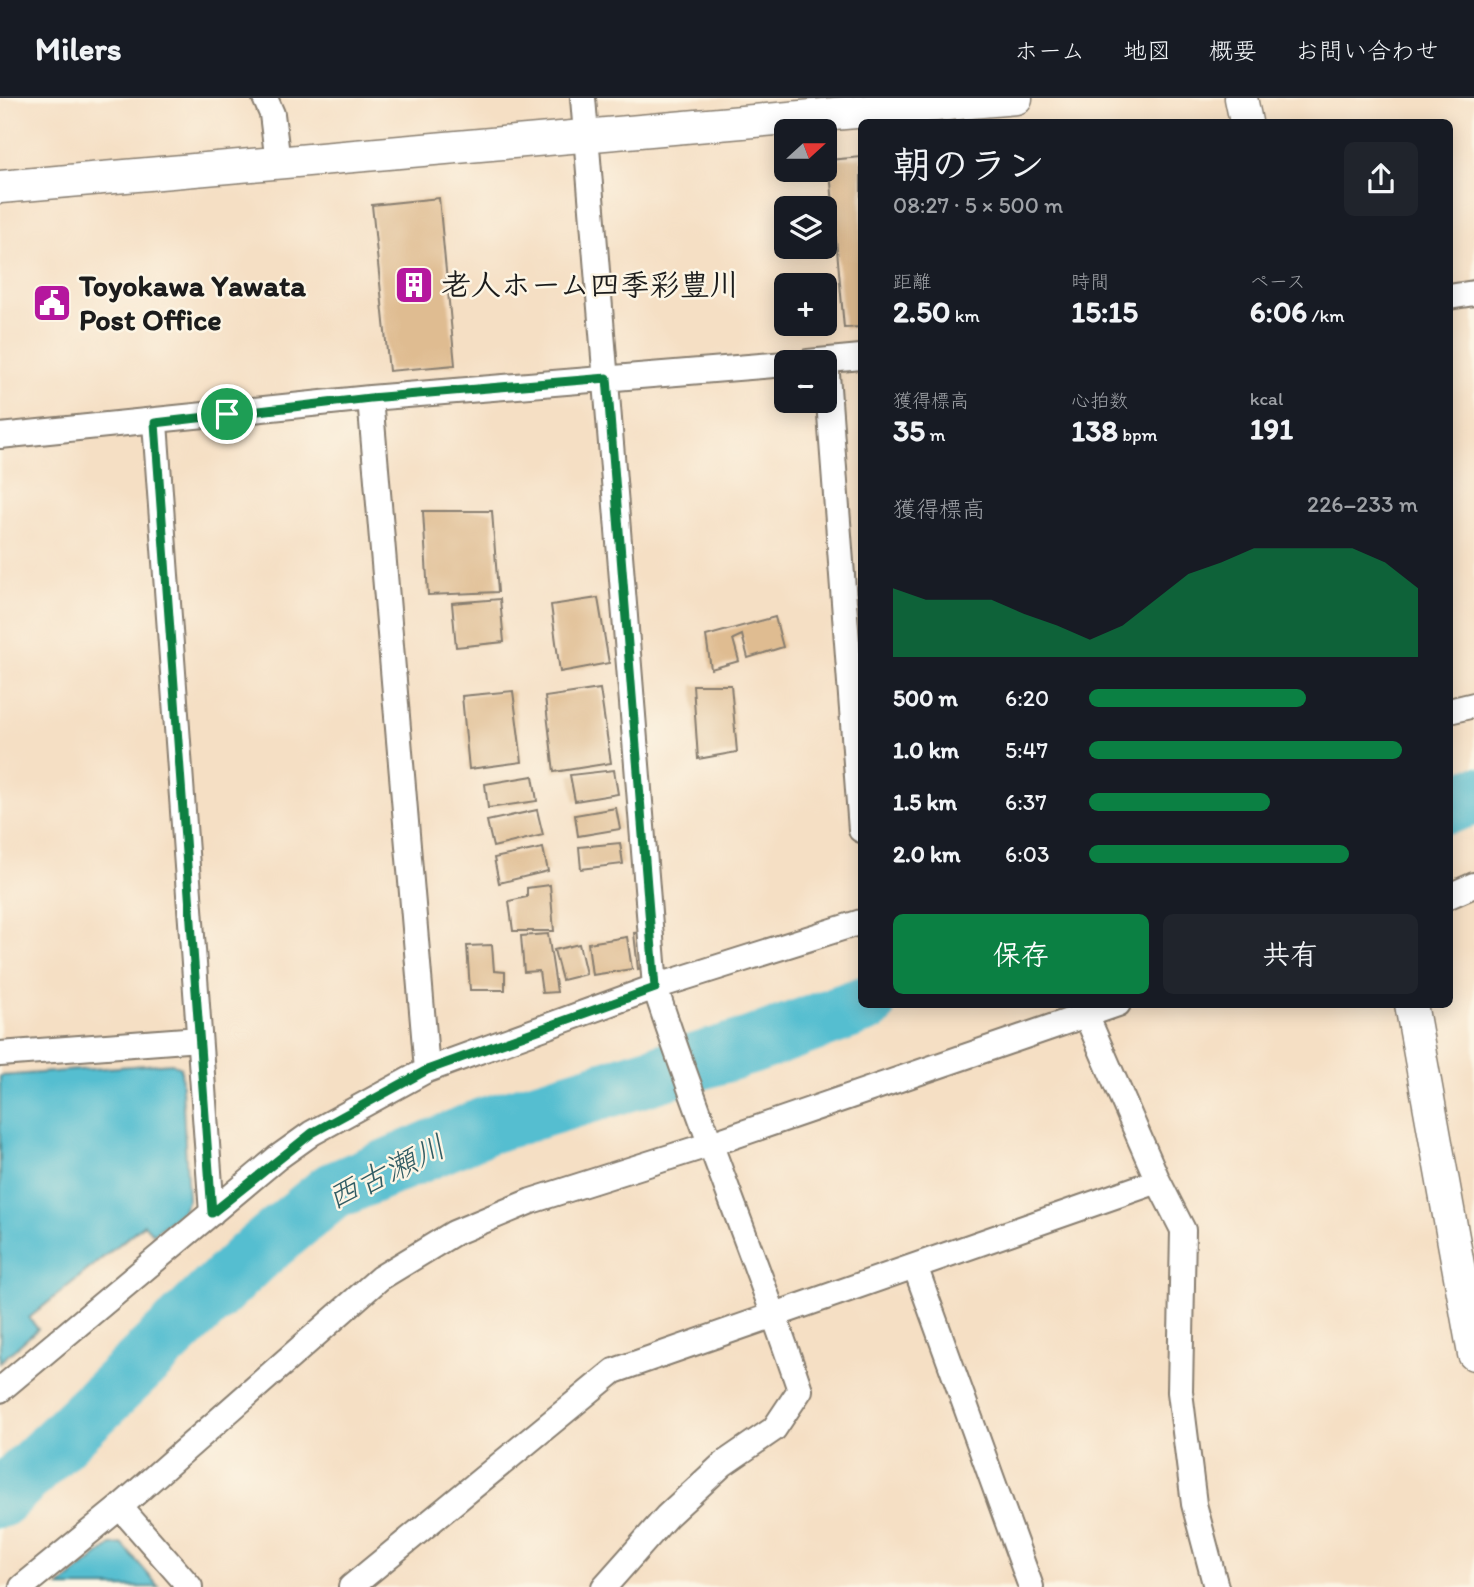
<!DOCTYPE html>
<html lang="ja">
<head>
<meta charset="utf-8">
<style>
  :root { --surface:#171b24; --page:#20242c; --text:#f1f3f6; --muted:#9ea1a6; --line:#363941; --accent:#0b8043 }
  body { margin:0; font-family:Itim,"Klee One",sans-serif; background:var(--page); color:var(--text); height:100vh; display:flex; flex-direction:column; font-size:26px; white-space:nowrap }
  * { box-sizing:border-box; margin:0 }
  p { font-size:23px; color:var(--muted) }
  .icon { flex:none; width:38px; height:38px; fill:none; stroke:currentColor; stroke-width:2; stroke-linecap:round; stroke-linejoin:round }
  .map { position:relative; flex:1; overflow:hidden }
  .details { position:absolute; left:858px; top:21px; width:595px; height:889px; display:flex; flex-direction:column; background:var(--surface); border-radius:10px; box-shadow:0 4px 18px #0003 }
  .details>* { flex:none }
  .needle { width:46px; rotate:69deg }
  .fabs { position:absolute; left:774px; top:21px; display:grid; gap:14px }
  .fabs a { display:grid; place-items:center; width:63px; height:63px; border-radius:10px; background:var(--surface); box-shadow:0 4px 18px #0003; font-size:35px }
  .pin { position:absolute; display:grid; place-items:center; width:60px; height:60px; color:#fff; margin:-30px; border:4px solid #fff; border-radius:50%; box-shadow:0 2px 7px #0007 }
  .round { display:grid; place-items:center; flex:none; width:74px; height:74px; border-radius:10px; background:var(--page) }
  .summary { display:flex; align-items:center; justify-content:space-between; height:119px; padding:0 35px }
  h1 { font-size:38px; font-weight:700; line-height:52px }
  .figures { display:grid; grid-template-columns:repeat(3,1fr); gap:10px; height:119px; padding:7px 35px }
  .figures div { display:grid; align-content:center }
  .figures b { font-size:30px; font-weight:700 }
  .figures small { font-size:19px; font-weight:400 }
  .figures p { font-size:19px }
  .chart { height:196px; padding:14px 35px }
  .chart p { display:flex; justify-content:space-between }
  .chart svg { width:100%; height:126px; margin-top:7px; fill:var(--accent); opacity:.7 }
  .action { display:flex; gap:14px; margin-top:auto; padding:14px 35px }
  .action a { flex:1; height:80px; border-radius:10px; background:var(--accent); color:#fff; font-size:28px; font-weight:700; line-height:80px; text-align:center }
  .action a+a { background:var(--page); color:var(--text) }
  ul { padding:0 35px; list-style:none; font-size:23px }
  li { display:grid; grid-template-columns:112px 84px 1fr; align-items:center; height:52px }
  li i { height:18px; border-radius:9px; background:var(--accent) }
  header { display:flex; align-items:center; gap:42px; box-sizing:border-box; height:98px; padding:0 35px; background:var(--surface); border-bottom:2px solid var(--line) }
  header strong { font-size:33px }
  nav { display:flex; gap:38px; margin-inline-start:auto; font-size:24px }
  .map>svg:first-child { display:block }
  .water { fill:#54bed0; stroke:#386d76; stroke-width:2 }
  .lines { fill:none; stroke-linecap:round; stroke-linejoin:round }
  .river { stroke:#54bed0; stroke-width:58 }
  .building { fill:#dfbc91 }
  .minor-casing { stroke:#887e70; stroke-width:28 }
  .tertiary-casing { stroke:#887e70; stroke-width:35 }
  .minor { stroke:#fff; stroke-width:24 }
  .tertiary { stroke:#fff; stroke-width:32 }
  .route-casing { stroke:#fff; stroke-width:14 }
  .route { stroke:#0b8043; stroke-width:9 }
  .labels { text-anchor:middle; stroke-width:5; stroke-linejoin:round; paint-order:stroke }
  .poi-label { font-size:30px; font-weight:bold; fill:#1c1c1c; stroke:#fcf5e5; text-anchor:start }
  .water-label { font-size:32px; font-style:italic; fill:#325d64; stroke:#fcf5e5 }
</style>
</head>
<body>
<header>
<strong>Milers</strong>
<nav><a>ホーム</a><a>地図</a><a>概要</a><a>お問い合わせ</a></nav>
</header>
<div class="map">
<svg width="1474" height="1489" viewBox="0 0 1474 1489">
  <rect width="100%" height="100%" fill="#fcf5e5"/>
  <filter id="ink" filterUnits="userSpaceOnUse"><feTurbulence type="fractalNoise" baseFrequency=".0143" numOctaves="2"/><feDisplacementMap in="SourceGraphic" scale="14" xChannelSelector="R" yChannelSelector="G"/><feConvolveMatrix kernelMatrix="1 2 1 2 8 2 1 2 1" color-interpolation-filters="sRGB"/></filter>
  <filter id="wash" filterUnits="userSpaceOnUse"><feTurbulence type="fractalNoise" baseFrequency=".00686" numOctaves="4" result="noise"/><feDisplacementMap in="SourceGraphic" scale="28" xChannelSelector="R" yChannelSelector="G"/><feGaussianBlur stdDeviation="1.57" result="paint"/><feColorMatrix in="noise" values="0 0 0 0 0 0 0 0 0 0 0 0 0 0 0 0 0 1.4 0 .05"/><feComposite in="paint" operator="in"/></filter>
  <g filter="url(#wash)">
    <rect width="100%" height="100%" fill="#f5dfc4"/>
    <path class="water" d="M172,965l9,5 7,131 -5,11 -30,24 -9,-10 -115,94 9,11 -38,33v-286z
      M122,1446l37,43h-100l52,-42z"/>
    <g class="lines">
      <path class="river" d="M1449,707l25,-9
        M0,1401l251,-241 80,-66 154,-66 265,-80 117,-42"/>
    </g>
    <g id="blocks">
      <path class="building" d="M861,59v170l-17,1 -15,-168z
        M439,100l16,167 -66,6 -17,-166z
        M423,413h69l6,81 -70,3z
        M598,500l11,65 -49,9 -9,-67z
        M500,501l4,43 -48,5 -4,-44z
        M775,519l8,30 -35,11 -6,-23 -9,4 6,22 -28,8 -5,-33z
        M693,587h38l6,67 -39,7z
        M600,591l11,74 -57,9 -9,-75z
        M513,593l9,71 -53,7 -7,-73z
        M614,672l4,24 -43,7 -5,-26z
        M533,678l4,25 -49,7 -3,-24z
        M616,710l4,21 -42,7 -3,-21z
        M537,712l6,25 -50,12 -6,-26z
        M620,745l3,21 -42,5 -2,-22z
        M543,750l5,23 -49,12 -5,-25z
        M550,787l4,46h-41l-4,-30 18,-4v-9z
        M645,834l3,35 -10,2 -4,-36z
        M548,836l9,58 -15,1 -3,-22 -15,1 -3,-36z
        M627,839l5,32 -40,6 -4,-32z
        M579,846l7,30 -24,6 -8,-30z
        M492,847l2,26 11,1v18h-35l-3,-44z"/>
    </g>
  </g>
  <g filter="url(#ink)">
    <use href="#blocks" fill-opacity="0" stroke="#887e70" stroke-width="2"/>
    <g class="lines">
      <g class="minor-casing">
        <path id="minor" d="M265,0l7,16 6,49
          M583,0l72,889c44,136 100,268 145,403l-26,39 -51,35 -56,52 -63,71
          M1449,199l25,-4
          M826,263l35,469
          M808,264l53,-5
          M370,300l57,672
          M155,325l57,790
          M0,338l370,-38 416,-34
          M1449,613l25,-6
          M1449,798l25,-11
          M1087,919l71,164 25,49 -3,162 14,112 22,83
          M0,956l199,-15
          M915,1168l116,321
          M0,1292l277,-232 35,-25 115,-63 228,-83 206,-65
          M120,1409l70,80
          M22,1489l98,-80 260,-229 74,-45 77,-32 177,-56 410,-141
          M351,1489l263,-216 544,-190"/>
      </g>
      <g class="tertiary-casing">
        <path id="tertiary" d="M1241,0l5,24
          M0,89l1016,-89
          M1411,906l63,350"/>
      </g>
      <use href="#minor" class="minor"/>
      <use href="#tertiary" class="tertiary"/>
    </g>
  </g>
  <g class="lines" filter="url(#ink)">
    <g class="route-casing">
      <path id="route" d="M607,280l48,610 -228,82 -115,63 -100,80 -57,-790 215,-25z"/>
    </g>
    <use href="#route" class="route"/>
  </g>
  <defs>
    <g id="building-square" transform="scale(2.0125)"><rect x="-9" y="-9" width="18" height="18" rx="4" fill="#b5179e" stroke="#fcf5e5"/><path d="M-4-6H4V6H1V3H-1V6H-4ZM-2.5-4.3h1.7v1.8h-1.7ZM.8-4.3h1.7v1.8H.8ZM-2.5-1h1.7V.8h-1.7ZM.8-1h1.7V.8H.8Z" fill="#fff"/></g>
    <g id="civic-square" transform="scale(2.0125)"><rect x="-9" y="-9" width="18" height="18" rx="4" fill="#b5179e" stroke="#fcf5e5"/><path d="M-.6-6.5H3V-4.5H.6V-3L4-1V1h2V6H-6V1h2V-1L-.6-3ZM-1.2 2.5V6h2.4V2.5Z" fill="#fff"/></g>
  </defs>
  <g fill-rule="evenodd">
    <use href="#building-square" x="414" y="187"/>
    <use href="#civic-square" x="52" y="205"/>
  </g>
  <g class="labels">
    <g class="poi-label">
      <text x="441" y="197">老人ホーム四季彩豊川</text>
      <text x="79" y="198">Toyokawa Yawata<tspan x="79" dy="34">Post Office</tspan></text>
    </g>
    <g class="water-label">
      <text transform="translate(386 1074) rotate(-26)" y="11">西古瀬川</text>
    </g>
  </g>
</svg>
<div class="fabs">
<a><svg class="needle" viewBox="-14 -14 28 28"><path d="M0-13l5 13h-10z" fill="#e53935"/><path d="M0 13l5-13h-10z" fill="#9ea1a6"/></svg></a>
<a><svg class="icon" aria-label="layers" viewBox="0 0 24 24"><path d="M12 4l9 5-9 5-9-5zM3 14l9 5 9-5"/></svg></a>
<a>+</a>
<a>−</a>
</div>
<div class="pin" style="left:227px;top:316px;background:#1e9e55"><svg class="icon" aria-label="arrive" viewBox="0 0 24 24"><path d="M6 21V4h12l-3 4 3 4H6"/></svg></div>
<section class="details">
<div class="summary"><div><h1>朝のラン</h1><p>08:27 · 5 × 500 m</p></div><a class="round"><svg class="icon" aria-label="share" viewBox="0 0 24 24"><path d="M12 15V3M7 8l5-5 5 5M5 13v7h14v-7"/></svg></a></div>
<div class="figures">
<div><p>距離</p><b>2.50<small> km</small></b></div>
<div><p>時間</p><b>15:15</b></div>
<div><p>ペース</p><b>6:06<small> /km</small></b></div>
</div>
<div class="figures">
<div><p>獲得標高</p><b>35<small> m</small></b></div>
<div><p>心拍数</p><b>138<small> bpm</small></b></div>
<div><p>kcal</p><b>191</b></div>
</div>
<div class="chart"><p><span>獲得標高</span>226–233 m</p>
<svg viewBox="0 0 160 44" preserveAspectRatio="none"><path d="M0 44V20L10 24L20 24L30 24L40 29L50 33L60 38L70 33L80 24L90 15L100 11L110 6L120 6L130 6L140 6L150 11L160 20V44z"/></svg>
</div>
<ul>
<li><b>500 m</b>6:20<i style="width:66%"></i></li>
<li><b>1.0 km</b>5:47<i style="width:95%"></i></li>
<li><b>1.5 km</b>6:37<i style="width:55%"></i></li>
<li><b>2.0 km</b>6:03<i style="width:79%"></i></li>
</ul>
<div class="action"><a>保存</a><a>共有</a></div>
</section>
</div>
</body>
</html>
